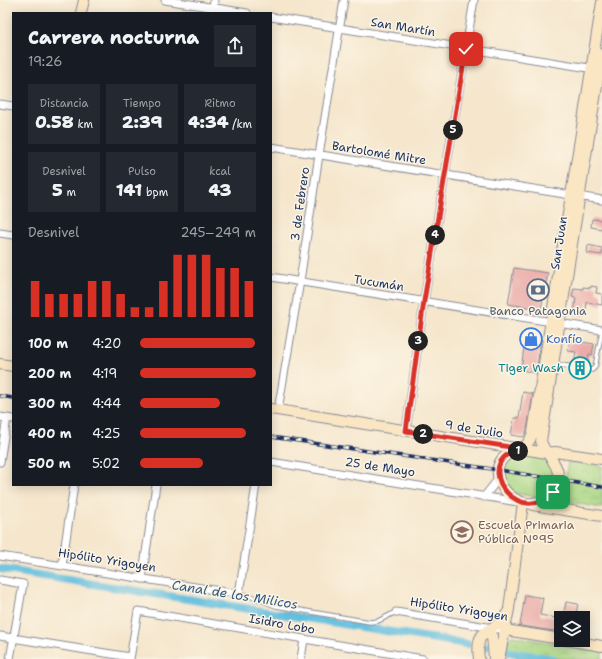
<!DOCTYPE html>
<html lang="es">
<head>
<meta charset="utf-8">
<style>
  :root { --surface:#171b24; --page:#242831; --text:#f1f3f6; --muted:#9ea1a6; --accent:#d93025 }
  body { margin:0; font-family:"Shantell Sans",sans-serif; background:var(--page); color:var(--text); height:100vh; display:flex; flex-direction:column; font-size:15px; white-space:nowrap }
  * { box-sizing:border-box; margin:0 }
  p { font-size:13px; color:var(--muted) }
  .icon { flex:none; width:22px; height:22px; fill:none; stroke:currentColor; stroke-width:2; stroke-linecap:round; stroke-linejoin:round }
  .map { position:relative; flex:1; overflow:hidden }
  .side { position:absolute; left:12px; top:12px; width:260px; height:474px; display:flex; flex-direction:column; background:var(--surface); border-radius:0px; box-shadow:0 2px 10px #0003 }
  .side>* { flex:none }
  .tools { position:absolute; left:554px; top:611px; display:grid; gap:8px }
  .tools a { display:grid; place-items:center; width:36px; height:36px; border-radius:0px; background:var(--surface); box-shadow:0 2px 10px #0003; font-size:20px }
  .pin { position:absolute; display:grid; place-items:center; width:34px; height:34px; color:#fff; margin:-17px; border-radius:8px; box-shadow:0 2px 6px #0006 }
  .km { position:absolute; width:20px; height:20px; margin:-10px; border-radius:50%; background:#222; color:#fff; font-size:11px; line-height:20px; text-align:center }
  .round { display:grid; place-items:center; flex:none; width:42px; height:42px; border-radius:0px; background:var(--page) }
  .headline { display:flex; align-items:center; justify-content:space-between; height:68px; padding:0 16px }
  h1 { font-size:18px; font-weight:800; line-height:30px }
  .metrics { display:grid; grid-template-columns:repeat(3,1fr); gap:6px; height:68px; padding:4px 16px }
  .metrics div { display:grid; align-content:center; border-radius:0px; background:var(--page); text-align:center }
  .metrics b { font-size:17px; font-weight:800 }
  .metrics small { font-size:11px; font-weight:400 }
  .metrics p { font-size:11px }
  .chart { height:112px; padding:8px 16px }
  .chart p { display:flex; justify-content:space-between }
  .chart svg { width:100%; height:72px; margin-top:4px; stroke:var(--accent); stroke-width:6 }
  ul { padding:0 16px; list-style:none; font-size:13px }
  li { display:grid; grid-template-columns:64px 48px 1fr; align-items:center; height:30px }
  li i { height:10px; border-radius:5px; background:var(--accent) }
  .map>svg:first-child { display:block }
  .park { fill:url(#park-crowns); stroke:#628270 }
  .garden { fill:#a8d582; stroke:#628270 }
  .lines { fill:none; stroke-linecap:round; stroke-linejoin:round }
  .canal { stroke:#5fbdde; stroke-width:8 }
  .building { fill:#ebaba8 }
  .lane-casing { stroke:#888a95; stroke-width:5.5 }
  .street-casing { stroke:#888a95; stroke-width:9 }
  .secondary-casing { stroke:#888a95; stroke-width:12 }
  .lane { stroke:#fff; stroke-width:3.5 }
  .street { stroke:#fff; stroke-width:7 }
  .secondary { stroke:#fbe6c4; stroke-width:10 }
  .rail-casing { stroke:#1b2f5e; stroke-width:3.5 }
  .rail { stroke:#fcf5e5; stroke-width:2; stroke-dasharray:6; stroke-linecap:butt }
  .route-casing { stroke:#fff; stroke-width:8 }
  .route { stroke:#d93025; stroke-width:5 }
  .labels { text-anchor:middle; stroke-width:3; stroke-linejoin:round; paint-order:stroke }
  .street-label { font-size:12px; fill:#1b2f5e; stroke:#fcf5e5 }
  .service-label { font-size:12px; fill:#4e5e75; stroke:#fcf5e5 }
  .shop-label { font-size:12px; fill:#366cbe; stroke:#fcf5e5; text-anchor:start }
  .culture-label { font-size:12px; fill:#0d838f; stroke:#fcf5e5; text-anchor:end }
  .education-label { font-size:12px; fill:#785e54; stroke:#fcf5e5; text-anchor:start }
  .water-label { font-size:13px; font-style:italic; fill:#2f5a84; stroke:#fcf5e5 }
</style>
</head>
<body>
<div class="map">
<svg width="602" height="659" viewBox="0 0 602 659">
  <defs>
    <pattern id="park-crowns" width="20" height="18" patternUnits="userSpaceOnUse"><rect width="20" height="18" fill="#a8d582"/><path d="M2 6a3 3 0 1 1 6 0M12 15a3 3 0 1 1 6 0" fill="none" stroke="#90b773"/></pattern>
  </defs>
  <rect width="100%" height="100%" fill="#fcf5e5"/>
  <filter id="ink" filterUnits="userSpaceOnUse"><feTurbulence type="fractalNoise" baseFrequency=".025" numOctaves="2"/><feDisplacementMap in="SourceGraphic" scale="8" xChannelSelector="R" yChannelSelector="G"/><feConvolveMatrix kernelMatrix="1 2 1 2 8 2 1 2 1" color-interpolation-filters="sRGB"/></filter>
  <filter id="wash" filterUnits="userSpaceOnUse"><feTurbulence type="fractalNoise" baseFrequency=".012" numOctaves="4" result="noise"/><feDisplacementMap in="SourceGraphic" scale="16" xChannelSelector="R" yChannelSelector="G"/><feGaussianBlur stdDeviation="0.9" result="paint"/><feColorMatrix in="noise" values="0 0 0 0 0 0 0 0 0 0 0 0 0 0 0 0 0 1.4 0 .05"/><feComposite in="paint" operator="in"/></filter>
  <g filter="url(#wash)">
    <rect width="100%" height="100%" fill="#f5e6cc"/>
    <path class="park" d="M568,461l34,5v42l-40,-7z
      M512,636l90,15v8h-86l1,-7 -10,-2 1,-11z"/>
    <path class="garden" d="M521,455l22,3c16,14 10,29 -6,39l-24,-4 -10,-15c0,-12 7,-21 18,-23z"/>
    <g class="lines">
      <path class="canal" d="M0,569l467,75
        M482,647h4
        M503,651l50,8"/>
    </g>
    <g id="blocks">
      <path class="building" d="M592,219l10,1v9l-11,-2z
        M588,245l14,3v7l-15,-2z
        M514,268l34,5 -7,36 -33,-5z
        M591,286l6,1 -1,6 6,1v11l-15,-3 -2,14 -11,-1 2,-17 -4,-1 2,-9 9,1v-2l8,1z
        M526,333l6,1v2l5,1v2h4l-5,34 -15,-3z
        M570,340l24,4 -2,11 -3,-1 -2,12 -13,-2 2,-12 -8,-1z
        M523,392l10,2 -6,36 -3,6 -1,1 -12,-2 3,-17h5z
        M525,595l18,3 -3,17 21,4v13l-41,-6z
        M566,602l12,2 -3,14h-12z"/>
    </g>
  </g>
  <g filter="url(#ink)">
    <use href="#blocks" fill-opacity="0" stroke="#888a95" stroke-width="1"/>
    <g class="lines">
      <g class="lane-casing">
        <path id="lane" d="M555,368l6,-3 31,5 3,-3 7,-36
          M239,594l11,2 26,10 94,16 8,-1 18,-9"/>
      </g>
      <g class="street-casing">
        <path id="street" d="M165,0l82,13
          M212,13l2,-13
          M271,17l324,52
          M0,104l13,2
          M271,147l331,53
          M0,233l13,2
          M271,277l331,53
          M278,410l22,-129 19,-126 25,-155
          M0,417l13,2
          M406,431l18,-130 50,-301
          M0,462l7,-44
          M271,462l247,40
          M484,497l15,-19
          M0,556l239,38 17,-109
          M62,566l12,-81
          M142,579l14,-94
          M0,580l23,4 -13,75
          M396,612l109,18
          M0,636l130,21
          M130,659l8,-48 285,48
          M301,659l3,-20"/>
      </g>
      <g class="secondary-casing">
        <path id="secondary" d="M81,13l3,-13
          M0,364l13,2
          M271,409l276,44 8,-1 47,7
          M523,449c-5,2 -10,2 -15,5 -30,19 12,69 42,41 6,-5 10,-14 8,-22 -2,-13 -14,-20 -17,-32l61,-387
          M523,449l7,-9 3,-8 69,-430
          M533,505l69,11
          M505,630l56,9
          M481,637l4,-3 7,2 2,23
          M566,640l36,6
          M479,659c-5,-38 18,-24 28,-46
          M499,659l10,-50 14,-106"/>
      </g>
      <use href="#lane" class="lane"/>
      <use href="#street" class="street"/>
      <use href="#secondary" class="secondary"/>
      <g class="rail-casing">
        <path id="rail" d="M0,396l13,2
          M271,437l228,33 103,17"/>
      </g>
      <use href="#rail" class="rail"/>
    </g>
  </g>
  <g class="lines" filter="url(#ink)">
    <g class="route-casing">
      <path id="route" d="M466,49l-42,252 -18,130 117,18c-5,2 -10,2 -15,5 -30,20 14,72 45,38"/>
    </g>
    <use href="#route" class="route"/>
  </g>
  <defs>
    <g id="bank-ring" transform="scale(1.15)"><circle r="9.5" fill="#fcf5e5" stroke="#5c6f8a" stroke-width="1.5"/><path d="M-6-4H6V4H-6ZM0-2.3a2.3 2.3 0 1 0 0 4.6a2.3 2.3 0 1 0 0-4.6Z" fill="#5c6f8a"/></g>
    <g id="shop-ring" transform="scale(1.15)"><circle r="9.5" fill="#fcf5e5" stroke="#3f7fe0" stroke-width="1.5"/><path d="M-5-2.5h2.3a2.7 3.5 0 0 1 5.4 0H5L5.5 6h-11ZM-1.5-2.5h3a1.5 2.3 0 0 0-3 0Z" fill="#3f7fe0"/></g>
    <g id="building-ring" transform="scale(1.15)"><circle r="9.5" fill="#fcf5e5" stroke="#0f9aa8" stroke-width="1.5"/><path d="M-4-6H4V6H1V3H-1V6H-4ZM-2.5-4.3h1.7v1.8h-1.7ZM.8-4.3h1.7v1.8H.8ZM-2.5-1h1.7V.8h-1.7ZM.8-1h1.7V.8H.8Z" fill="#0f9aa8"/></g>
    <g id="school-ring" transform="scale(1.15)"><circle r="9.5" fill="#fcf5e5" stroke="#8d6e63" stroke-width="1.5"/><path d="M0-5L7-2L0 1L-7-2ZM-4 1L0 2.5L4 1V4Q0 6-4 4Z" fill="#8d6e63"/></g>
  </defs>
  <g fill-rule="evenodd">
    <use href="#bank-ring" x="538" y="290"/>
    <use href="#shop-ring" x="531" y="339"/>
    <use href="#building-ring" x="580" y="368"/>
    <use href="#school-ring" x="462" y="532"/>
  </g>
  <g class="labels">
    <g class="street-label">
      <text transform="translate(403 27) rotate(9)" y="4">San Martín</text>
      <text transform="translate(379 153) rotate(9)" y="4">Bartolomé Mitre</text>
      <text transform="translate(300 204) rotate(-82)" y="4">3 de Febrero</text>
      <text transform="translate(559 243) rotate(-81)" y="4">San Juan</text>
      <text transform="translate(379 283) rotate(9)" y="4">Tucumán</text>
      <text transform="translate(474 429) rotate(9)" y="4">9 de Julio</text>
      <text transform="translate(380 467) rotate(9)" y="4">25 de Mayo</text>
      <text transform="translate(107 560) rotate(9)" y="4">Hipólito Yrigoyen</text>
      <text transform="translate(459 609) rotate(9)" y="4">Hipólito Yrigoyen</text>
      <text transform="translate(282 624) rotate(10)" y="4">Isidro Lobo</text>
    </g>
    <g class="service-label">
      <text x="538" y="315">Banco Patagonia</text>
    </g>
    <g class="shop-label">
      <text x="546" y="343">Konfío</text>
    </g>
    <g class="culture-label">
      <text x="564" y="372">Tiger Wash</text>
    </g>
    <g class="education-label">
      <text x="478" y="529">Escuela Primaria<tspan x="478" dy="14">Pública Nº95</tspan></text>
    </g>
    <g class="water-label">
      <text transform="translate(235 594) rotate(9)" y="5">Canal de los Milicos</text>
    </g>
  </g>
</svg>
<div class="tools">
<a><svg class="icon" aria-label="layers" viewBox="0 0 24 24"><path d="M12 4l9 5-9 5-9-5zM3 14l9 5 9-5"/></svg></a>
</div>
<div class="pin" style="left:553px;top:492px;background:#1e9e55"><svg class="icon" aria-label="arrive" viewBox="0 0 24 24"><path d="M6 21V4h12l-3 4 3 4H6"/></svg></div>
<div class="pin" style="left:466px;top:49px;background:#d93025"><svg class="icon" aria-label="check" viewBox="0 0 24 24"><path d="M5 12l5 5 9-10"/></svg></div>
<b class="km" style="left:518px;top:451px">1</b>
<b class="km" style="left:423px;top:434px">2</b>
<b class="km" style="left:418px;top:341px">3</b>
<b class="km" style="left:435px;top:235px">4</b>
<b class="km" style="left:453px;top:130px">5</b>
<section class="side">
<div class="headline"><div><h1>Carrera nocturna</h1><p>19:26</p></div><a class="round"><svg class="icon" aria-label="share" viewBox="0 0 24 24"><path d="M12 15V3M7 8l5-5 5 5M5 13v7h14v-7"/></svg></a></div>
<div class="metrics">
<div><p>Distancia</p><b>0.58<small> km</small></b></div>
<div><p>Tiempo</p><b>2:39</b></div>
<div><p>Ritmo</p><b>4:34<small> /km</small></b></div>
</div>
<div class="metrics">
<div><p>Desnivel</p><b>5<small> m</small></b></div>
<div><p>Pulso</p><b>141<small> bpm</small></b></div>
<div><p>kcal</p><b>43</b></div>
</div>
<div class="chart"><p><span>Desnivel</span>245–249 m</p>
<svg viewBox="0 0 160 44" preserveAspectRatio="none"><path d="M5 44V22M15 44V30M25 44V30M35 44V30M45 44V22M55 44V22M65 44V30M75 44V38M85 44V38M95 44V22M105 44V6M115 44V6M125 44V6M135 44V14M145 44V14M155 44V22"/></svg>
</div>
<ul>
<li><b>100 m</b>4:20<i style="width:99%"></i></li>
<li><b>200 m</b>4:19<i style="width:100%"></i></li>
<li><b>300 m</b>4:44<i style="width:69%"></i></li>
<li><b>400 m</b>4:25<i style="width:91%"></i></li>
<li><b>500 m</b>5:02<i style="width:54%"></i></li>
</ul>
</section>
</div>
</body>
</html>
